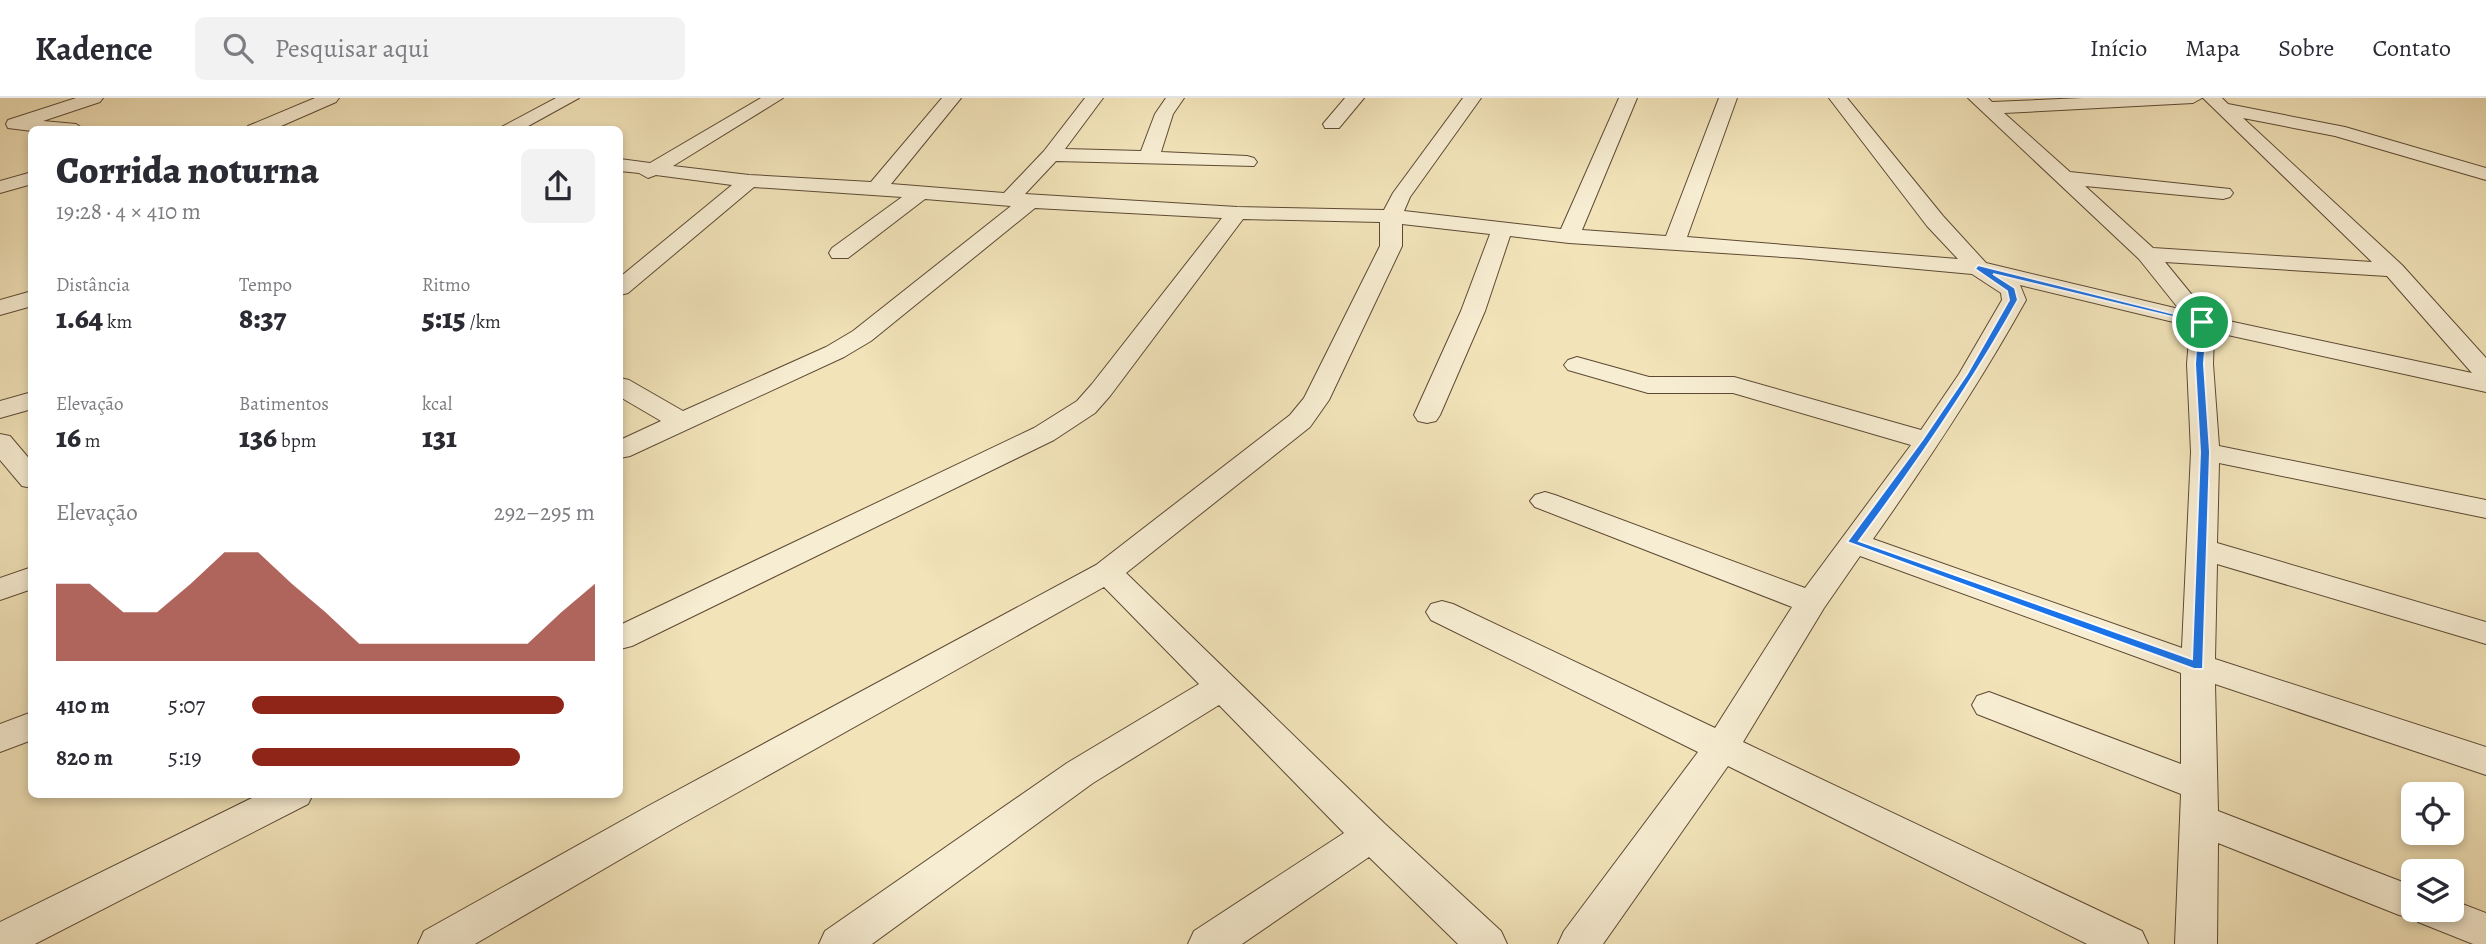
<!DOCTYPE html>
<html lang="pt">
<head>
<meta charset="utf-8">
<style>
  :root { --surface:#fff; --page:#f2f2f3; --text:#2b2b33; --muted:#7c7c81; --line:#e1e1e2; --accent:#8f2418 }
  body { margin:0; font-family:Alegreya,serif; background:var(--page); color:var(--text); height:100vh; display:flex; flex-direction:column; font-size:26px; white-space:nowrap }
  * { box-sizing:border-box; margin:0 }
  p { font-size:23px; color:var(--muted) }
  .icon { flex:none; width:38px; height:38px; fill:none; stroke:currentColor; stroke-width:2; stroke-linecap:round; stroke-linejoin:round }
  .map { position:relative; flex:1; overflow:hidden }
  .drawer { position:absolute; left:28px; top:28px; width:595px; height:672px; display:flex; flex-direction:column; background:var(--surface); border-radius:10px; box-shadow:0 4px 10px #0003 }
  .drawer>* { flex:none }
  .controls { position:absolute; left:2401px; top:684px; display:grid; gap:14px }
  .controls a { display:grid; place-items:center; width:63px; height:63px; border-radius:10px; background:var(--surface); box-shadow:0 4px 10px #0003; font-size:35px }
  .pin { position:absolute; display:grid; place-items:center; width:60px; height:60px; color:#fff; margin:-30px; border:4px solid #fff; border-radius:50%; box-shadow:0 2px 7px #0007 }
  .round { display:grid; place-items:center; flex:none; width:74px; height:74px; border-radius:10px; background:var(--page) }
  .overview { display:flex; align-items:center; justify-content:space-between; height:119px; padding:0 28px }
  h1 { font-size:38px; font-weight:800; line-height:52px }
  .figures { display:grid; grid-template-columns:repeat(3,1fr); gap:10px; height:119px; padding:7px 28px }
  .figures div { display:grid; align-content:center }
  .figures b { font-size:30px; font-weight:800 }
  .figures small { font-size:19px; font-weight:400 }
  .figures p { font-size:19px }
  .chart { height:196px; padding:14px 28px }
  .chart p { display:flex; justify-content:space-between }
  .chart svg { width:100%; height:126px; margin-top:7px; fill:var(--accent); opacity:.7 }
  ul { padding:0 28px; list-style:none; font-size:23px }
  li { display:grid; grid-template-columns:112px 84px 1fr; align-items:center; height:52px }
  li i { height:18px; border-radius:9px; background:var(--accent) }
  header { display:flex; align-items:center; gap:42px; box-sizing:border-box; height:98px; padding:0 35px; background:var(--surface); border-bottom:2px solid var(--line) }
  header strong { font-size:33px }
  nav { display:flex; gap:38px; margin-inline-start:auto; font-size:24px }
  .search { width:490px; height:63px; background:var(--page); display:flex; align-items:center; gap:18px; box-sizing:border-box; padding:0 24px; border-radius:10px; color:var(--muted); font-size:26px }
  .map>svg:first-child { display:block }
  .lines { fill:none; stroke-linecap:round; stroke-linejoin:round }
  .street-casing { stroke:#5d4a34; stroke-width:2 }
  .street { fill:#f7edd2; fill-rule:evenodd }
  .route { fill:#1a73e8; stroke:#fff; stroke-width:2; fill-rule:evenodd }
</style>
</head>
<body>
<header>
<strong>Kadence</strong>
<div class="search"><svg class="icon" aria-label="search" viewBox="0 0 24 24"><circle cx="10" cy="10" r="6"/><path d="M15 15l6 6"/></svg>Pesquisar aqui</div>
<nav><a>Início</a><a>Mapa</a><a>Sobre</a><a>Contato</a></nav>
</header>
<div class="map">
<svg width="2486" height="846" viewBox="0 0 2486 846">
  <rect width="100%" height="100%" fill="#f2e3b9"/>
  <filter id="stains"><feTurbulence type="fractalNoise" baseFrequency=".00286" numOctaves="4"/><feColorMatrix values="0 0 0 0 .2 0 0 0 0 .09 0 0 0 0 .02 0 0 0 .5 -.17"/></filter>
  <radialGradient id="worn" r=".72"><stop offset=".6" stop-color="#630" stop-opacity="0"/><stop offset="1" stop-color="#630" stop-opacity=".3"/></radialGradient>
  <g class="lines">
    <g class="street-casing">
      <path id="street" d="M76,0h27l-3,4 -57,19 33,3 9,6 -53,1 -24,-3 -2,-4 2,-4z
        M315,0h24l-3,4 -64,28h-26l2,-4z
        M556,0h23l-58,32h-25z
        M761,0h22l-110,68 76,9 122,7 71,-84h19l-70,86 113,9 40,-42 41,-53h18l-38,51 76,2 14,-37 11,-16h18l-11,16 -12,38 86,4 7,2 3,4 -3,4 -198,-5 -31,33 212,13 147,3 9,-17 70,-95h18l-71,99 -6,14 157,18 58,-131h18l-55,132 84,6 53,-138h18l-50,139 271,22 -31,-33 -98,-128h18l96,118 43,47 193,46 -40,-50 -171,-161h20l4,4 91,-4h119l-9,5 -189,10 66,59 160,17 3,4 -3,4 -7,2 -138,-13 68,62 219,14 -169,-164h19l6,6 117,23 141,41v12l-151,-44 -92,-18 159,147 84,93v34l-272,-60 -1,32 6,82 267,54v18l-267,-55 -2,80 269,79v22l-269,-80 -2,95 271,88v28l-271,-91 3,127 195,75v24h39v-10l34,13v31h-13l-55,-22 -2,-3 -17,-4 -181,-72 -1,101h-42l6,-150 -204,-80 -5,-9 5,-9 12,-4 192,72v-91l-321,-117 -36,52 -81,134 399,189 6,13h-61l-359,-178 -125,178h-45l6,-13 134,-179 -267,-132 -5,-8 5,-8 11,-3 11,3 262,124 77,-121 -257,-100 -5,-6 5,-6 10,-3 10,3 250,93 106,-143 -178,-52h-85l-80,-23 -4,-5 4,-5 9,-3 72,20h85l187,53 38,-56 43,-74 -1,-7 -29,-19 -173,-16 -230,-15 -59,-7 -25,75 -45,104 -4,6 -9,2 -9,-2 -4,-6 47,-104 29,-77 -88,-10v22l-73,154 -19,27 -184,146 259,251 116,107 6,13h-49l-89,-87 -127,87h-54l6,-13 150,-98 -125,-128 -126,78 -221,161h-53l6,-13 242,-168 132,-79 -95,-97 -428,240 -201,117h-57l6,-13 226,-126 446,-240 194,-150 14,-17 76,-152v-24l-137,-3 -133,177 -15,17 -41,27 -422,206 -12,3v-24l414,-197 43,-27 15,-17 130,-166 -187,-10 -164,133 -27,16 -214,99 -10,2v-18l41,-19 -41,-24v-19l9,2 54,31 143,-64 27,-16 158,-125 -86,-7 -77,59h-16l-3,-5 3,-5 70,-51 -148,-10 -126,106 -8,2v-18l112,-92 -76,-10 -8,3 -9,-5 -19,-2v-12l30,4zM2165,164l222,14 85,97 -262,-56zM2020,187l170,41 -3,38 4,88 -9,196 -309,-109c55,-78 107,-156 153,-239z
        M1345,0h19l-25,30h-14l-2,-4z
        M32,74v12l-32,9v-12z
        M32,193v15l-32,9v-15z
        M32,294v17l-32,9v-17z
        M0,336l10,2 22,26v26l-10,-2 -22,-26z
        M32,469v22l-32,11v-22z
        M32,614v28l-32,12v-28z
        M260,696h53l-5,10 -273,140h-35v-22z"/>
    </g>
    <use href="#street" class="street"/>
  </g>
  <path class="route" d="M1978,167l229,57 -3,42 6,88 -7,217h-9l-347,-127 76,-103 44,-65 42,-74 -2,-9 -32,-22zM1993,176l205,49 -3,41 5,88 -8,207 -333,-118c58,-78 112,-156 159,-241l-3,-12z"/>
  <rect width="100%" height="100%" filter="url(#stains)"/>
  <rect width="100%" height="100%" fill="url(#worn)"/>
</svg>
<div class="controls">
<a><svg class="icon" aria-label="locate" viewBox="0 0 24 24"><circle cx="12" cy="12" r="6"/><path d="M12 2v4M12 18v4M2 12h4M18 12h4"/></svg></a>
<a><svg class="icon" aria-label="layers" viewBox="0 0 24 24"><path d="M12 4l9 5-9 5-9-5zM3 14l9 5 9-5"/></svg></a>
</div>
<div class="pin" style="left:2202px;top:224px;background:#1e9e55"><svg class="icon" aria-label="arrive" viewBox="0 0 24 24"><path d="M6 21V4h12l-3 4 3 4H6"/></svg></div>
<section class="drawer">
<div class="overview"><div><h1>Corrida noturna</h1><p>19:28 · 4 × 410 m</p></div><a class="round"><svg class="icon" aria-label="share" viewBox="0 0 24 24"><path d="M12 15V3M7 8l5-5 5 5M5 13v7h14v-7"/></svg></a></div>
<div class="figures">
<div><p>Distância</p><b>1.64<small> km</small></b></div>
<div><p>Tempo</p><b>8:37</b></div>
<div><p>Ritmo</p><b>5:15<small> /km</small></b></div>
</div>
<div class="figures">
<div><p>Elevação</p><b>16<small> m</small></b></div>
<div><p>Batimentos</p><b>136<small> bpm</small></b></div>
<div><p>kcal</p><b>131</b></div>
</div>
<div class="chart"><p><span>Elevação</span>292–295 m</p>
<svg viewBox="0 0 160 44" preserveAspectRatio="none"><path d="M0 44V17L10 17L20 27L30 27L40 17L50 6L60 6L70 17L80 27L90 38L100 38L110 38L120 38L130 38L140 38L150 27L160 17V44z"/></svg>
</div>
<ul>
<li><b>410 m</b>5:07<i style="width:91%"></i></li>
<li><b>820 m</b>5:19<i style="width:78%"></i></li>
</ul>
</section>
</div>
</body>
</html>
